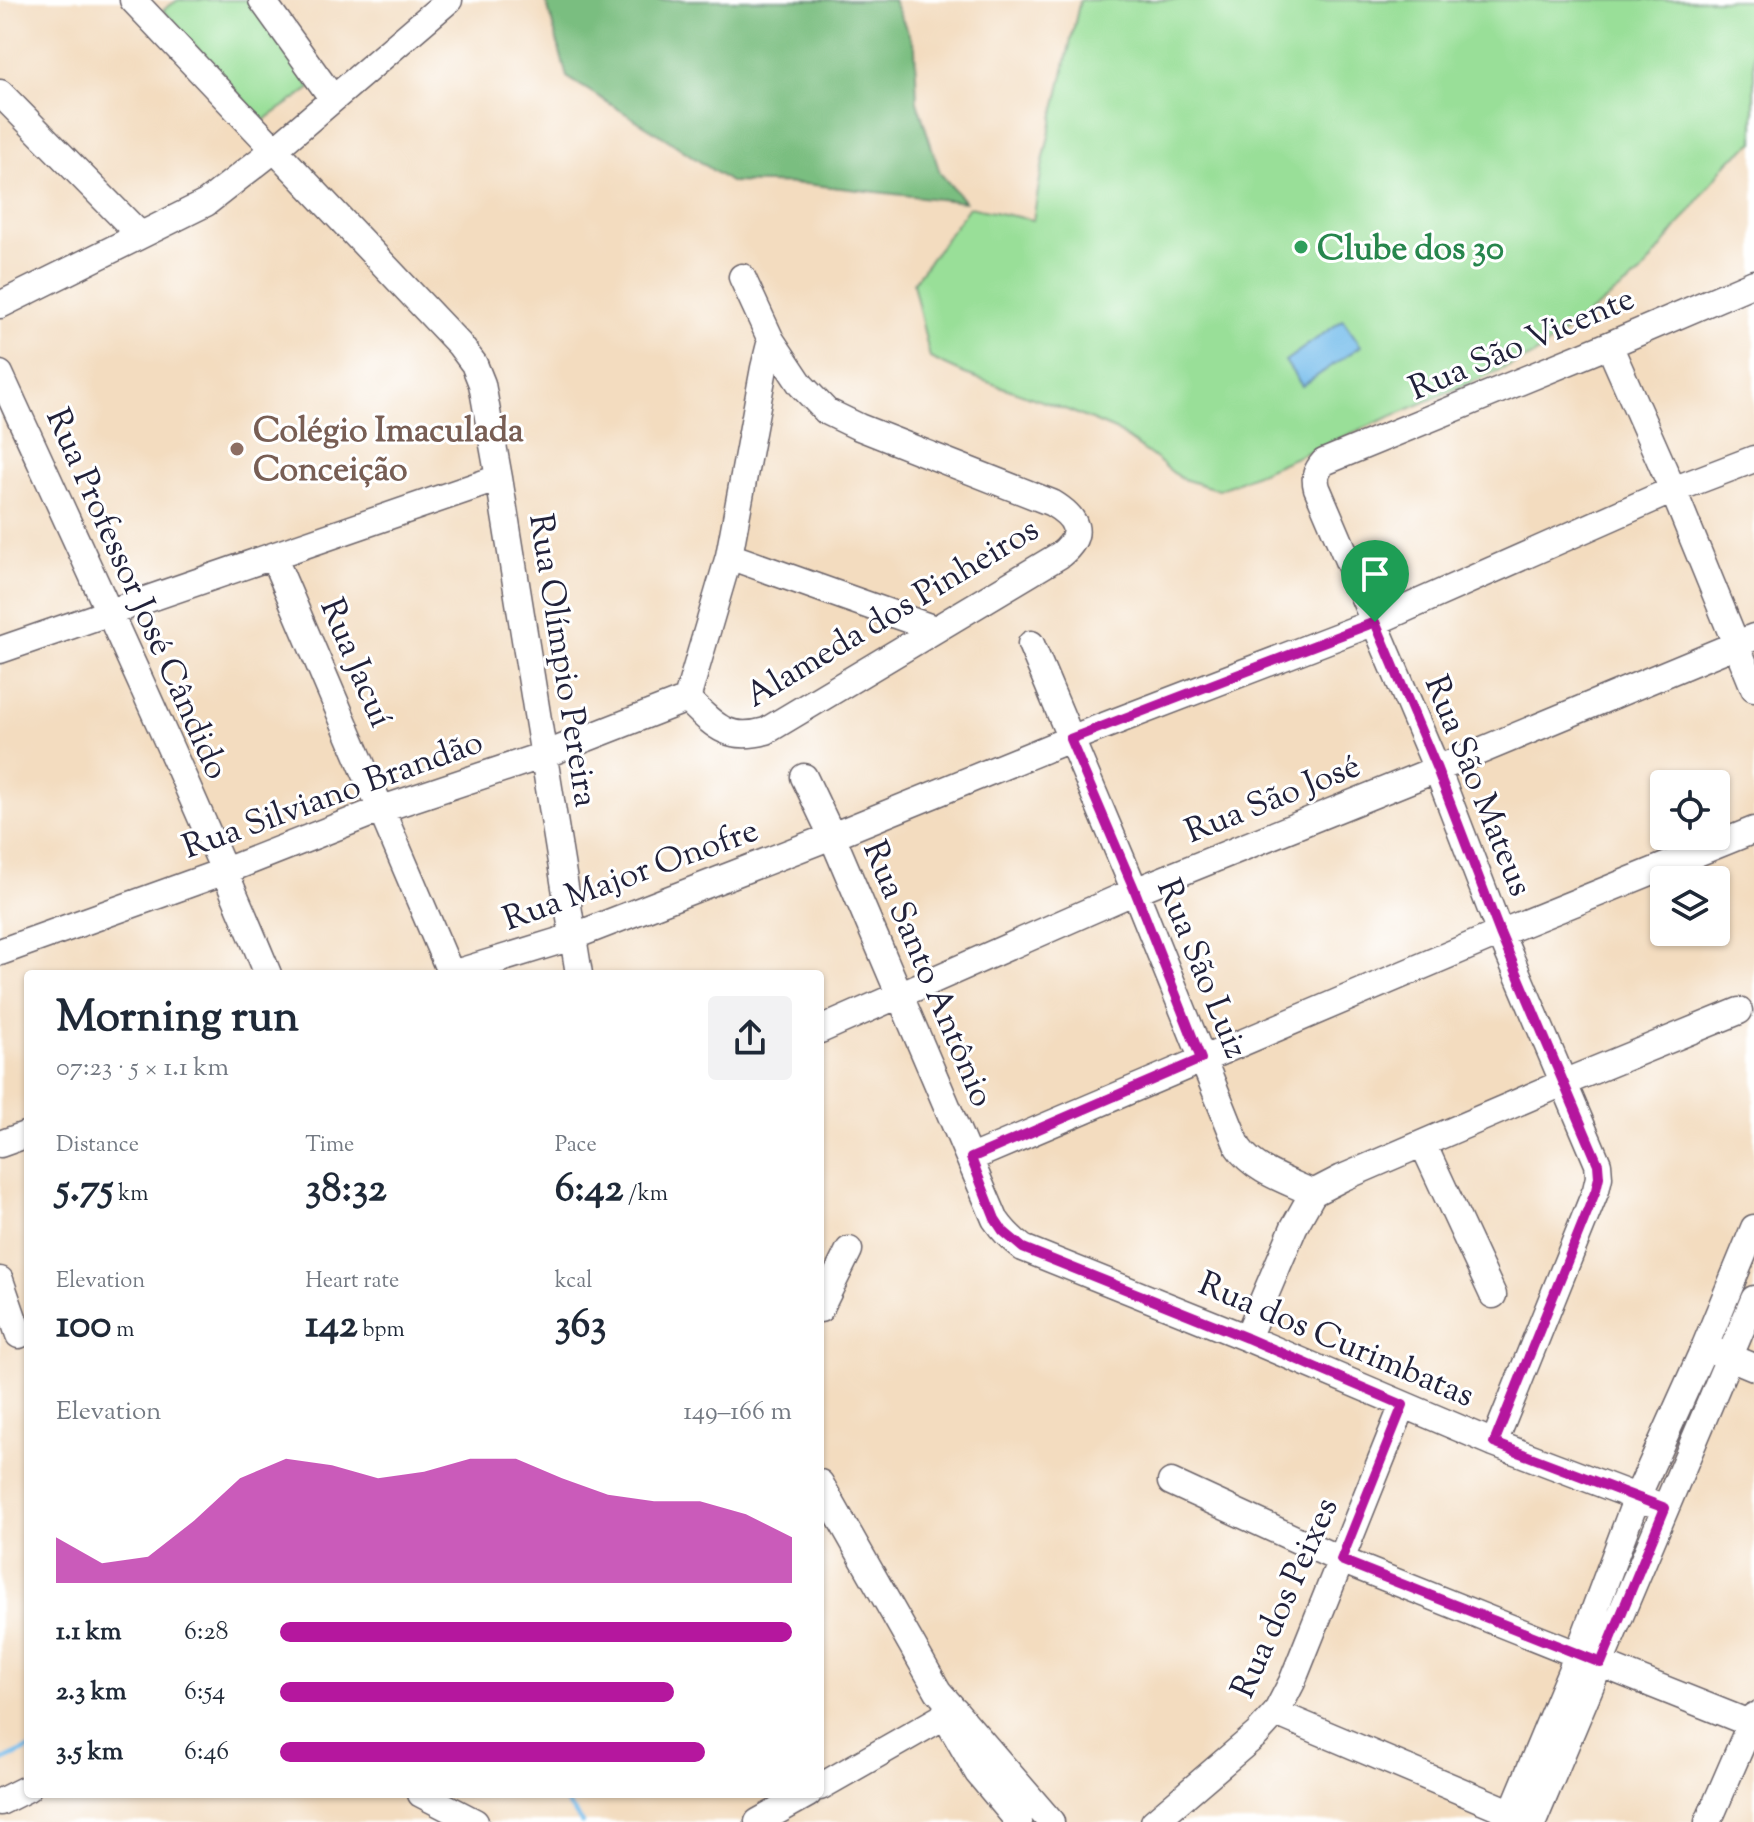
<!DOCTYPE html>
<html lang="en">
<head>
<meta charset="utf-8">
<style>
  :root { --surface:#fff; --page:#f2f2f3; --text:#1f2937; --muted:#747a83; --accent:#b5179e }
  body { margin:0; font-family:"Sorts Mill Goudy",serif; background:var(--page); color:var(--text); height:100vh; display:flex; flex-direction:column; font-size:30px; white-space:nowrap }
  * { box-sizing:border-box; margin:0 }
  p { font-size:26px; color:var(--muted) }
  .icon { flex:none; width:44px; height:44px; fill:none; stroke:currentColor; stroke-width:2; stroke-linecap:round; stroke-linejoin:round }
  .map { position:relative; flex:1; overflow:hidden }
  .drawer { position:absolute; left:24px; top:970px; width:800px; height:828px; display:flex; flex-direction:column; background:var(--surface); border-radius:8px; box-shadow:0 2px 6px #0004 }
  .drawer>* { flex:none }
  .fabs { position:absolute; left:1650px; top:770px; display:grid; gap:16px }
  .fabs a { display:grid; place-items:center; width:80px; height:80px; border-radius:8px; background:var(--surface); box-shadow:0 2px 6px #0004; font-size:40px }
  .pin { position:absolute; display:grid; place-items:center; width:68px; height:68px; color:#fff; margin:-82px -34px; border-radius:50% 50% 50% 0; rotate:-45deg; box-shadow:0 0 8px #0007 }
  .pin .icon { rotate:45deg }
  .round { display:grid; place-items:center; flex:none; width:84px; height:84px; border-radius:8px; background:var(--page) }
  .head { display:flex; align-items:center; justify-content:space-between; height:136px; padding:0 32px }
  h1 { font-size:44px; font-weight:800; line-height:60px }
  .figures { display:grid; grid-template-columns:repeat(3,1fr); gap:12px; height:136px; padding:8px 32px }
  .figures div { display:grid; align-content:center }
  .figures b { font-size:40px; font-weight:800 }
  .figures small { font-size:22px; font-weight:400 }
  .figures p { font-size:22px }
  .chart { height:224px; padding:16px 32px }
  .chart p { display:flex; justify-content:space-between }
  .chart svg { width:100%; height:144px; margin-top:8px; fill:var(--accent); opacity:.7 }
  ul { padding:0 32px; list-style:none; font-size:26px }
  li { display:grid; grid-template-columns:128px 96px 1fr; align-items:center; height:60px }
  li i { height:20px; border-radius:10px; background:var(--accent) }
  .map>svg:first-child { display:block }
  .green { fill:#99df98; stroke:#5e806a; stroke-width:2 }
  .forest { fill:#7abe80; stroke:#4e705e; stroke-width:2 }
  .water { fill:#73bceb; stroke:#4a6f93; stroke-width:2 }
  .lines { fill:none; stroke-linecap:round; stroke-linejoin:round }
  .stream { stroke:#73bceb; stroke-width:5 }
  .minor-casing { stroke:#6b6369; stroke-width:29 }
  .minor { stroke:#fff; stroke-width:26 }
  .route-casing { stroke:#fff; stroke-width:16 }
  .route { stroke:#b5179e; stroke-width:10 }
  .leisure-dot { fill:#2e9e5b; stroke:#fff; stroke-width:3 }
  .education-dot { fill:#8d6e63; stroke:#fff; stroke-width:3 }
  .labels { text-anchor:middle; stroke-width:6; stroke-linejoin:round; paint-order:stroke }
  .leisure-label { font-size:34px; font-weight:bold; fill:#27864d; stroke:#fff; text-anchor:start }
  .street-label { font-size:34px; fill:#22223b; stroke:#fff }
  .education-label { font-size:34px; font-weight:bold; fill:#785e54; stroke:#fff; text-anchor:start }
</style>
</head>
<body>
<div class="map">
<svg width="1754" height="1822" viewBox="0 0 1754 1822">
  <rect width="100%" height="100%" fill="#fff"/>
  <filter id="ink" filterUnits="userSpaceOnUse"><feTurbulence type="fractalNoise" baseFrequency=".0125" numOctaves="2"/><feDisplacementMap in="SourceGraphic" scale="16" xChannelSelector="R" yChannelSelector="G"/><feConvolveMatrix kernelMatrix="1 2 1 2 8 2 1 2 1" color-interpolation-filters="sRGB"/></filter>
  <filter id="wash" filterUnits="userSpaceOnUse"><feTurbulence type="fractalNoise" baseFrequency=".006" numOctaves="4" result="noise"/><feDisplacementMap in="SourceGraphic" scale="32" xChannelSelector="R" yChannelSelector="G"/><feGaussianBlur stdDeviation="1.8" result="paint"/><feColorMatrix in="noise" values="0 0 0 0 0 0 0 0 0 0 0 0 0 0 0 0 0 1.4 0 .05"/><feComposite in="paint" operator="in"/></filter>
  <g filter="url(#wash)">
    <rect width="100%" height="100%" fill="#f3dcbf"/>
    <path class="green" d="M178,0h74l59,88 -48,33 -100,-111z
      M1080,0h674v142l-26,20 -87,112 -108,82 -314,134 -39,-12 -28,-22 -37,-26 -45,-19 -105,-37 -35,-16 -17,-75 56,-76 64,13 10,-58z"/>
    <path class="forest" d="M546,0h347l22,47 2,54 23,72 25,29 -160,-18 -75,-2 -65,-44 -98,-61z"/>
    <path class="water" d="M1343,320l18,26 -59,40 -17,-25z"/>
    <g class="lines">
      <path class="stream" d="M0,1762l28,-13
        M560,1794l22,28"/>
    </g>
  </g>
  <g filter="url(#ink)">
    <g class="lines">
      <g class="minor-casing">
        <path id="minor" d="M133,0l326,344 15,20 8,20 17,94 80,496
          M262,0l71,99
          M0,93l140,142
          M0,305l206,-102 69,-54 174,-149
          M1609,345l64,145 81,198
          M0,374c91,199 184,398 268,600
          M273,556l178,418
          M729,556l206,73
          M1031,644l104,247 103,256c16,24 50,34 75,46
          M0,650l499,-172
          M687,699c27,26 40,43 79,32l294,-176c26,-21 17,-37 -8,-52l-193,-76 -33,-16 -25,-26 -30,-45 -29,-63
          M687,699l42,-143 35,-188 7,-28
          M804,777l28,59 163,383c8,12 16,20 28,29l224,90 247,105 171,65
          M0,952l225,-81 157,-62 162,-54 143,-56
          M452,974l120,-37 260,-101 238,-97 305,-117 298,-132 81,-31
          M820,1030l315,-139 302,-122 317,-132
          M0,1144l28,-10
          M1423,1144l70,151
          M971,1158l529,-225 254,-103
          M0,1280l19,55
          M820,1309l29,-59
          M1247,1338l47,-111 19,-34 29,-15 221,-95 176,-72
          M1713,1350l41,17
          M1494,1443l102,-253 3,-13 -1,-13 -98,-231 -63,-164 -120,-281c-3,-11 -1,-17 7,-26l285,-117 145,-62
          M1171,1482l170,78 413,165
          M820,1483l118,208 113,131
          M1276,1713l251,106
          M944,1714l34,59 41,49
          M820,1787l135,-77
          M421,1794l54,28
          M0,1802l28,-14
          M758,1822l50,-28
          M1154,1822l103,-88 19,-21 16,-31 111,-277
          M1508,1822l70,-168 59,-157 68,-151 49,-118
          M1533,1822l221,-523
          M1708,1822l46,-106"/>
      </g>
      <use href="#minor" class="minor"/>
    </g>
  </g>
  <g class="lines" filter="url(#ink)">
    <g class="route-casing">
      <path id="route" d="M1375,622l62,147 63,164 98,231 1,13 -3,13 -102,253 171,65 -64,155 -260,-103 62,-155 -156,-67 -224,-90 -20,-17 -8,-12 -24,-61 230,-99 -66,-168 -65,-152z"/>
    </g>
    <use href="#route" class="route"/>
  </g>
  <circle class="leisure-dot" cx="1301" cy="247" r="8"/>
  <circle class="education-dot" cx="237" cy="449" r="8"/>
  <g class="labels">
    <g class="leisure-label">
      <text x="1317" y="259">Clube dos 30</text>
    </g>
    <g class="street-label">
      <text transform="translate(1521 342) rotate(-23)" y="12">Rua São Vicente</text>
      <text transform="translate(139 593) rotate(66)" y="12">Rua Professor José Cândido</text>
      <text transform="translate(891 611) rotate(-31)" y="12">Alameda dos Pinheiros</text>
      <text transform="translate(565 660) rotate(81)" y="12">Rua Olímpio Pereira</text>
      <text transform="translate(358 662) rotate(67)" y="12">Rua Jacuí</text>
      <text transform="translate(1480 785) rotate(68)" y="12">Rua São Mateus</text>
      <text transform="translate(332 793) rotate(-20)" y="12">Rua Silviano Brandão</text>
      <text transform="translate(1272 797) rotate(-22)" y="12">Rua São José</text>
      <text transform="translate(630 873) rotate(-20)" y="12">Rua Major Onofre</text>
      <text transform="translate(1204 968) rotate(68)" y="12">Rua São Luiz</text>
      <text transform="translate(930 973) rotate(67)" y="12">Rua Santo Antônio</text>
      <text transform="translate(1337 1338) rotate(23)" y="12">Rua dos Curimbatas</text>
      <text transform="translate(1283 1597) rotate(-66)" y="12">Rua dos Peixes</text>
    </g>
    <g class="education-label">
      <text x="253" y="441">Colégio Imaculada<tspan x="253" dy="39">Conceição</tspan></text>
    </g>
  </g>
</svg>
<div class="fabs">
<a><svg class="icon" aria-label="locate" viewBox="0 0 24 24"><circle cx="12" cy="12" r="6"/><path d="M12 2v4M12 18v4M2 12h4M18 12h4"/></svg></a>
<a><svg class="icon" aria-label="layers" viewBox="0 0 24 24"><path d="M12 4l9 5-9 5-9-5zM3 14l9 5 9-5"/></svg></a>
</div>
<div class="pin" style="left:1375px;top:622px;background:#1e9e55"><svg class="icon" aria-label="arrive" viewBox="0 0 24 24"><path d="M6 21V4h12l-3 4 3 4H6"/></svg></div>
<section class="drawer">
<div class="head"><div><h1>Morning run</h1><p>07:23 · 5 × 1.1 km</p></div><a class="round"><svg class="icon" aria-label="share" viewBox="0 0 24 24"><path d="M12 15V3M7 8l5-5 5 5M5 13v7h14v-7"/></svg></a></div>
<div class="figures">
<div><p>Distance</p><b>5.75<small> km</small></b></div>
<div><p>Time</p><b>38:32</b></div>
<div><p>Pace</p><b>6:42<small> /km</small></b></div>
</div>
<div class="figures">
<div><p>Elevation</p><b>100<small> m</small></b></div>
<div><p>Heart rate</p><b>142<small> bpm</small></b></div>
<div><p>kcal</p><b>363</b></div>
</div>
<div class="chart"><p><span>Elevation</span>149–166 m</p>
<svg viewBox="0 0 160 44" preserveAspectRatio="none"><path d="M0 44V30L10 38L20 36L30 25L40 12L50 6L60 8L70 12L80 10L90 6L100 6L110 12L120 17L130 19L140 19L150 23L160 30V44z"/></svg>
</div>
<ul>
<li><b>1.1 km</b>6:28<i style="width:100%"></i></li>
<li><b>2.3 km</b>6:54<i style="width:77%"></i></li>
<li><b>3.5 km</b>6:46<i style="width:83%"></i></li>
</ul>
</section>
</div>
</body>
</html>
